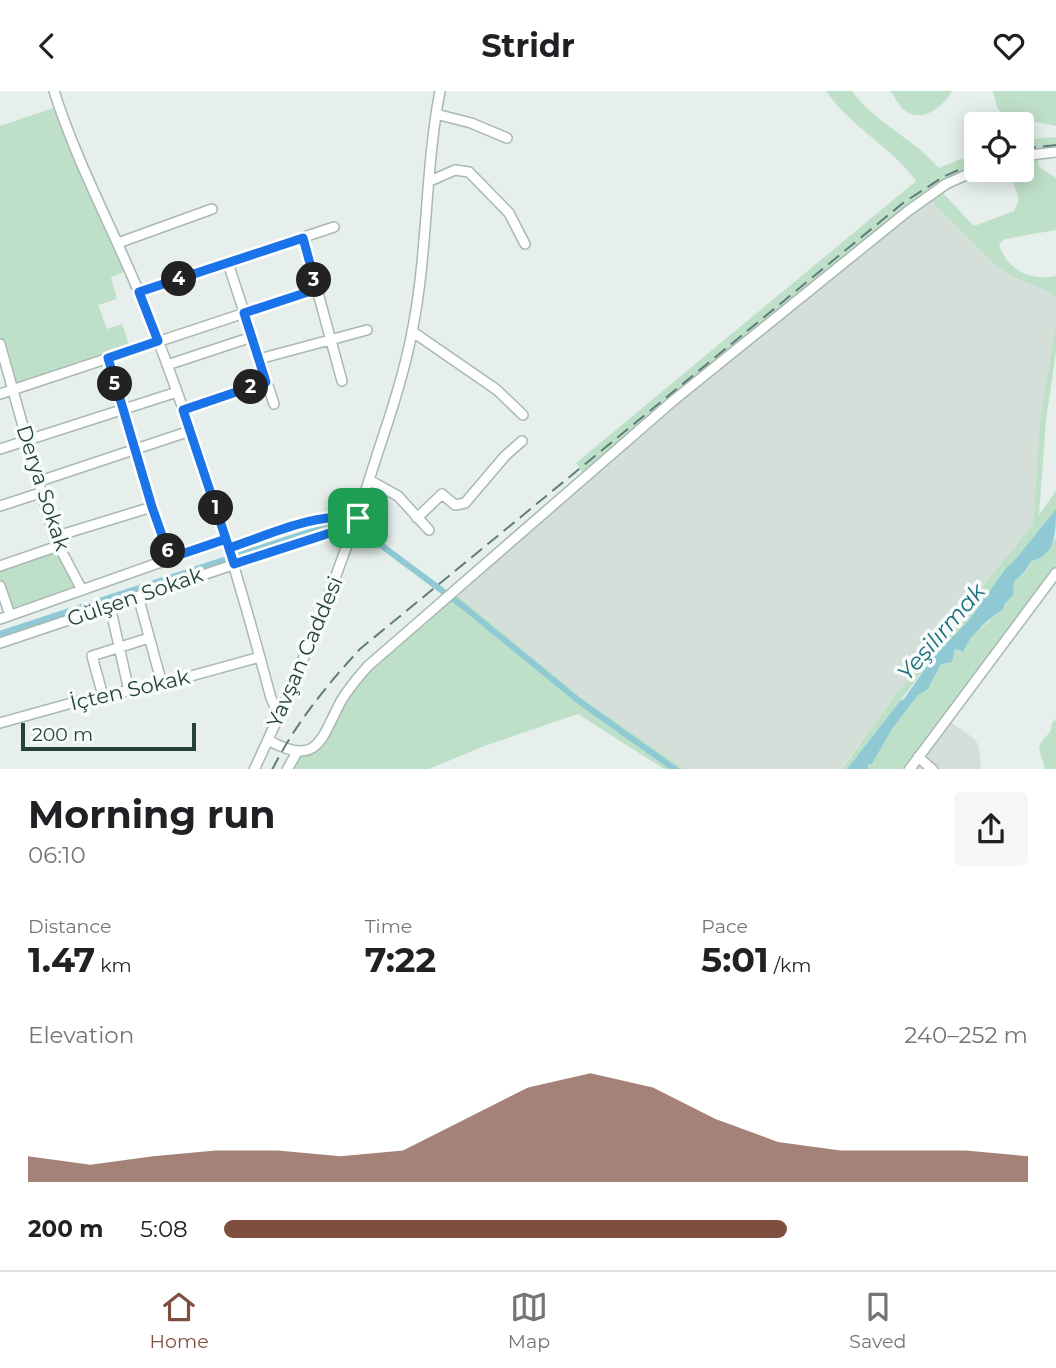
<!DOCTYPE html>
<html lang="en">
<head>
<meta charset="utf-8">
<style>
  :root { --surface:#fff; --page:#f6f6f6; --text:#202124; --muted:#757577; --line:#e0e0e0; --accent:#7f4e3f }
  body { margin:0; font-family:Montserrat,sans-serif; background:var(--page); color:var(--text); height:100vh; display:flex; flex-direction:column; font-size:26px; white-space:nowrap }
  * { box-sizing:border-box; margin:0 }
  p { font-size:23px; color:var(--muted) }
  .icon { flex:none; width:38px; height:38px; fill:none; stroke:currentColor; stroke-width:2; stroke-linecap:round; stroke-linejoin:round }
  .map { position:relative; height:678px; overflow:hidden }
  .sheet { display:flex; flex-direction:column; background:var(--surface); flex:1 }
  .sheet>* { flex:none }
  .fabs { position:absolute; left:964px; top:21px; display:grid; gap:14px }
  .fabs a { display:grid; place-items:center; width:70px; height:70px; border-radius:7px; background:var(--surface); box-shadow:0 4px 18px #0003; font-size:35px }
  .scale { position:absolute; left:21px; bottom:18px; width:175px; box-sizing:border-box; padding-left:7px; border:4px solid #24423a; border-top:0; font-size:19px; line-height:24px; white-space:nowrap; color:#24423a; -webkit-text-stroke:5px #f7fbf9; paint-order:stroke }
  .pin { position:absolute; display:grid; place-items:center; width:60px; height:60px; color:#fff; margin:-30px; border-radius:14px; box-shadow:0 4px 10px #0006 }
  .km { position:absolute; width:35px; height:35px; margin:-18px; border-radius:50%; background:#222; color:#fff; font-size:19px; line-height:35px; text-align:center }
  .round { display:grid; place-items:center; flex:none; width:74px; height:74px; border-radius:7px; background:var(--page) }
  .overview { display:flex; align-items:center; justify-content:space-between; height:119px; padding:0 28px }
  h1 { font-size:38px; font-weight:700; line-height:52px }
  .metrics { display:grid; grid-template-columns:repeat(3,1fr); gap:10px; height:119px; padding:7px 28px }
  .metrics div { display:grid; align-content:center }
  .metrics b { font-size:35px; font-weight:700 }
  .metrics small { font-size:19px; font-weight:400 }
  .metrics p { font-size:19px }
  .chart { height:196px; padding:14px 28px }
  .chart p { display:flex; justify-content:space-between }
  .chart svg { width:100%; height:126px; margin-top:7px; fill:var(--accent); opacity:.7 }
  ul { padding:0 28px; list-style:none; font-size:23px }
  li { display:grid; grid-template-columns:112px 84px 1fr; align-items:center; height:52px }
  li i { height:18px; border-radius:9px; background:var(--accent) }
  header { display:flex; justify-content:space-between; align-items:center; height:91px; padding:0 28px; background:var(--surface); font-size:32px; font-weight:700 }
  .menu { display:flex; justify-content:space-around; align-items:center; height:98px; border-top:2px solid var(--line); background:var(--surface); font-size:19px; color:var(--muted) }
  .menu a { display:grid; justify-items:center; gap:4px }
  .menu .on { color:var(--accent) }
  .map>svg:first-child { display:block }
  .built { fill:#d4dfda }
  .green { fill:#bfe0c8 }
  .water { fill:#8ec9d4 }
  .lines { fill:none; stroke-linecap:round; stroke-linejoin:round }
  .canal { stroke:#8ec9d4; stroke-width:6 }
  .minor-casing { stroke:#a8b8b2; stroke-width:12 }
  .minor { stroke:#fff; stroke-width:9 }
  .rail { stroke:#5f7d75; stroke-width:2; stroke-dasharray:14 7; stroke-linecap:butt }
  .route-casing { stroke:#fff; stroke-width:14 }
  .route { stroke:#1a73e8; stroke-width:9 }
  .labels { text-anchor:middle; stroke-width:7; stroke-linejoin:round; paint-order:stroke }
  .street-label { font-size:21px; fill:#24423a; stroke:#f7fbf9 }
  .water-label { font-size:23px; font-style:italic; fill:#1c6f80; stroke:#f7fbf9 }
</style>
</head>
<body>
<header><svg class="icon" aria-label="back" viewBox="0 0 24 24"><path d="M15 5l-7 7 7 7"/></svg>Stridr<svg class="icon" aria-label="heart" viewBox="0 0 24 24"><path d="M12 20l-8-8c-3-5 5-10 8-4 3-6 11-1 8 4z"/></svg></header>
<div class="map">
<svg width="1056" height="679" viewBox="0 0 1056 679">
  <rect width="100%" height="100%" fill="#e6efeb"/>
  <path class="built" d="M927,106l67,67 18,12 39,17 5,5v24l-16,98 -7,104 -136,169 -56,76h-156l-102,-70 -129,-107 95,-85z
    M946,628l29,20 4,8 2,22 -72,1z"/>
  <path class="green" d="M826,0h26c22,31 62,48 87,77l37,-15 1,17 -38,19 35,37 40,-15 5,-12 -11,-29h14v-30l34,-3v15l-20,2 3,13 17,11v52l-51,9 -6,5c8,26 31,37 57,32v22l-5,-5 -39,-17 -18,-12 -67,-67 -342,279 -9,-13 340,-282c-25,-35 -66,-54 -90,-90z
    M890,0h62c-9,16 -30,33 -48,19 -6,-5 -9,-13 -14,-19z
    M993,0h63v35l-51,-10 -8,-8z
    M59,15l71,164 -19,7 6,22 -19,6 9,24 15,-5 9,26 -119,39 -12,-45v-218z
    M1056,231v30l-10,68 -7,95 17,-24v18l-42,52 -8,7 -37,52 -31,32 -91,117 -6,1 56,-77 136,-169 7,-104z
    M1056,446v36l-147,196 -41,1v-5l4,-1 20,-35 26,-34 13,-11 10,-20 12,-7 2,-8 6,3c6,-4 5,-8 9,-13 16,-18 43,-31 44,-57l13,-12 4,-9c20,-7 13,-7 25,-24z
    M58,455l24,44 -72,25 -10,-29v-20z
    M454,501l129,107 102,70h-21l-86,-55 -91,31 -58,24 -142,1 10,-18 13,-3 42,-65z
    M1056,628v50h-11l-6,-20 2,-7 9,-10 2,-9z"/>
  <path class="water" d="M1056,418c0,23 0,47 -25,52l-5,9 -12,12 -1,13 -8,9 -2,5 -18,14 -15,16 -7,13 -8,-3 -3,13 -11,2 -13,25 -10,6 -26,34 -20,35 -4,1v4h-21l53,-68 4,-2 30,-43 35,-36 37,-52 8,-7z"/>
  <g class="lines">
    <path class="canal" d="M0,543l315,-104c17,-5 29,-5 47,1l102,76 115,94 97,69"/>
    <g class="minor-casing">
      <path id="minor" d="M54,0c24,76 64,147 93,221 50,126 89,255 124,386l8,17
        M436,23l35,9 36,15
        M1022,65l34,-4
        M430,90l25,-11 14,2 40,41 16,31
        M303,147l39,143
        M118,152l94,-34
        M228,172l46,141
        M139,201l195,-65
        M413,241l84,58 26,25
        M0,253l54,193 28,53
        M108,267l44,149 18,51
        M259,268l108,-29
        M167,274l85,-28
        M0,303l317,-105
        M183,319l83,-28
        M0,358l177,-57
        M369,389l29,16 31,34
        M37,391l153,-51
        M0,415l40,-13
        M417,427l25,-24 13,11 10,-2 40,-47 17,-15
        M54,446l98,-30
        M229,457c40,-13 86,-36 129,-30
        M0,475l58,-20
        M0,495l10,29
        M138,505l24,88
        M110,515l19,85
        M0,528l226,-80
        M0,552l316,-106 24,-4 11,3
        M103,605l-11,-40 57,-18
        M0,632l86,-24 76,-15 98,-27
        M268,649c50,28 53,-1 73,-39 8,-13 17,-24 27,-35l306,-266 234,-189 38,-27 31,-14
        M918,666l15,13
        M254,679c48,-102 90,-208 123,-315 14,-42 28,-84 36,-128 15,-78 12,-158 27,-236
        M287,679l10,-18
        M909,679l147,-197"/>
    </g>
    <use href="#minor" class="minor"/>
    <path class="rail" d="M1022,58l34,-4
      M272,679c23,-46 54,-84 88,-121l543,-446 40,-26 33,-15"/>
  </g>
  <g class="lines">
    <g class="route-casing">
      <path id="route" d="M358,427c-43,-6 -89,17 -129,30l-46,-138 83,-28 -22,-69 73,-24 -14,-51 -164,54 19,49 -50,17 44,149 18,51 56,-19 8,25 96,-31 21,2 7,-17"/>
    </g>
    <use href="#route" class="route"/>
  </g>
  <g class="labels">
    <g class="street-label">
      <text transform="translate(43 397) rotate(72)" y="7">Derya Sokak</text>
      <text transform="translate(135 506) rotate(-19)" y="7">Gülşen Sokak</text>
      <text transform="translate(305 561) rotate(-67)" y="7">Yavşan Caddesi</text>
      <text transform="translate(130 599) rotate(-13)" y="7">İçten Sokak</text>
    </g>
    <g class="water-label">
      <text transform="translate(941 541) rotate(-49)" y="8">Yeşilırmak</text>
    </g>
  </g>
</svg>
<div class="fabs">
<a><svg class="icon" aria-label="locate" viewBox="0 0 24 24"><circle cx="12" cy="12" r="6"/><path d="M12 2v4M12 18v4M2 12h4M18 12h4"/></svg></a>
</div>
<div class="scale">200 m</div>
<div class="pin" style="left:358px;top:427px;background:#1e9e55"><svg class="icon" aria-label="arrive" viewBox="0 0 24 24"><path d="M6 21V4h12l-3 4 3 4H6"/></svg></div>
<b class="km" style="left:216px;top:417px">1</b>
<b class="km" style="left:251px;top:296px">2</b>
<b class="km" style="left:314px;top:189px">3</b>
<b class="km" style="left:179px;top:188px">4</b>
<b class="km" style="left:115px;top:293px">5</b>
<b class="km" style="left:168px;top:460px">6</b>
</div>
<section class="sheet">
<div class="overview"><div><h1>Morning run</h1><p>06:10</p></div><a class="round"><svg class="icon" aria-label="share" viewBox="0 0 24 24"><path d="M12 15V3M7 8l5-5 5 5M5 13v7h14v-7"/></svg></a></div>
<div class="metrics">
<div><p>Distance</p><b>1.47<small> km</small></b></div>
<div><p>Time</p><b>7:22</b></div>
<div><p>Pace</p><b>5:01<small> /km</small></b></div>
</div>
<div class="chart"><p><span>Elevation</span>240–252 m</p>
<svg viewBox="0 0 160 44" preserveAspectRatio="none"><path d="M0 44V35L10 38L20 35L30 33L40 33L50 35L60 33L70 22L80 11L90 6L100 11L110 22L120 30L130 33L140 33L150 33L160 35V44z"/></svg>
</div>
<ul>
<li><b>200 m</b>5:08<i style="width:70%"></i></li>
</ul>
</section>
<nav class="menu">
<a class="on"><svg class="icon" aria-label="home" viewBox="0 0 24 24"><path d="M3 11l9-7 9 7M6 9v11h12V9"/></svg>Home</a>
<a><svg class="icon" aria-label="map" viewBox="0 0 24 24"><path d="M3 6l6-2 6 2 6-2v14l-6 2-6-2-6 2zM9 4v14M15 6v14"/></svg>Map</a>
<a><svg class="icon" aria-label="saved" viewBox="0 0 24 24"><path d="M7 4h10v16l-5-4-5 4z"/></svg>Saved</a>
</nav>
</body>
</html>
